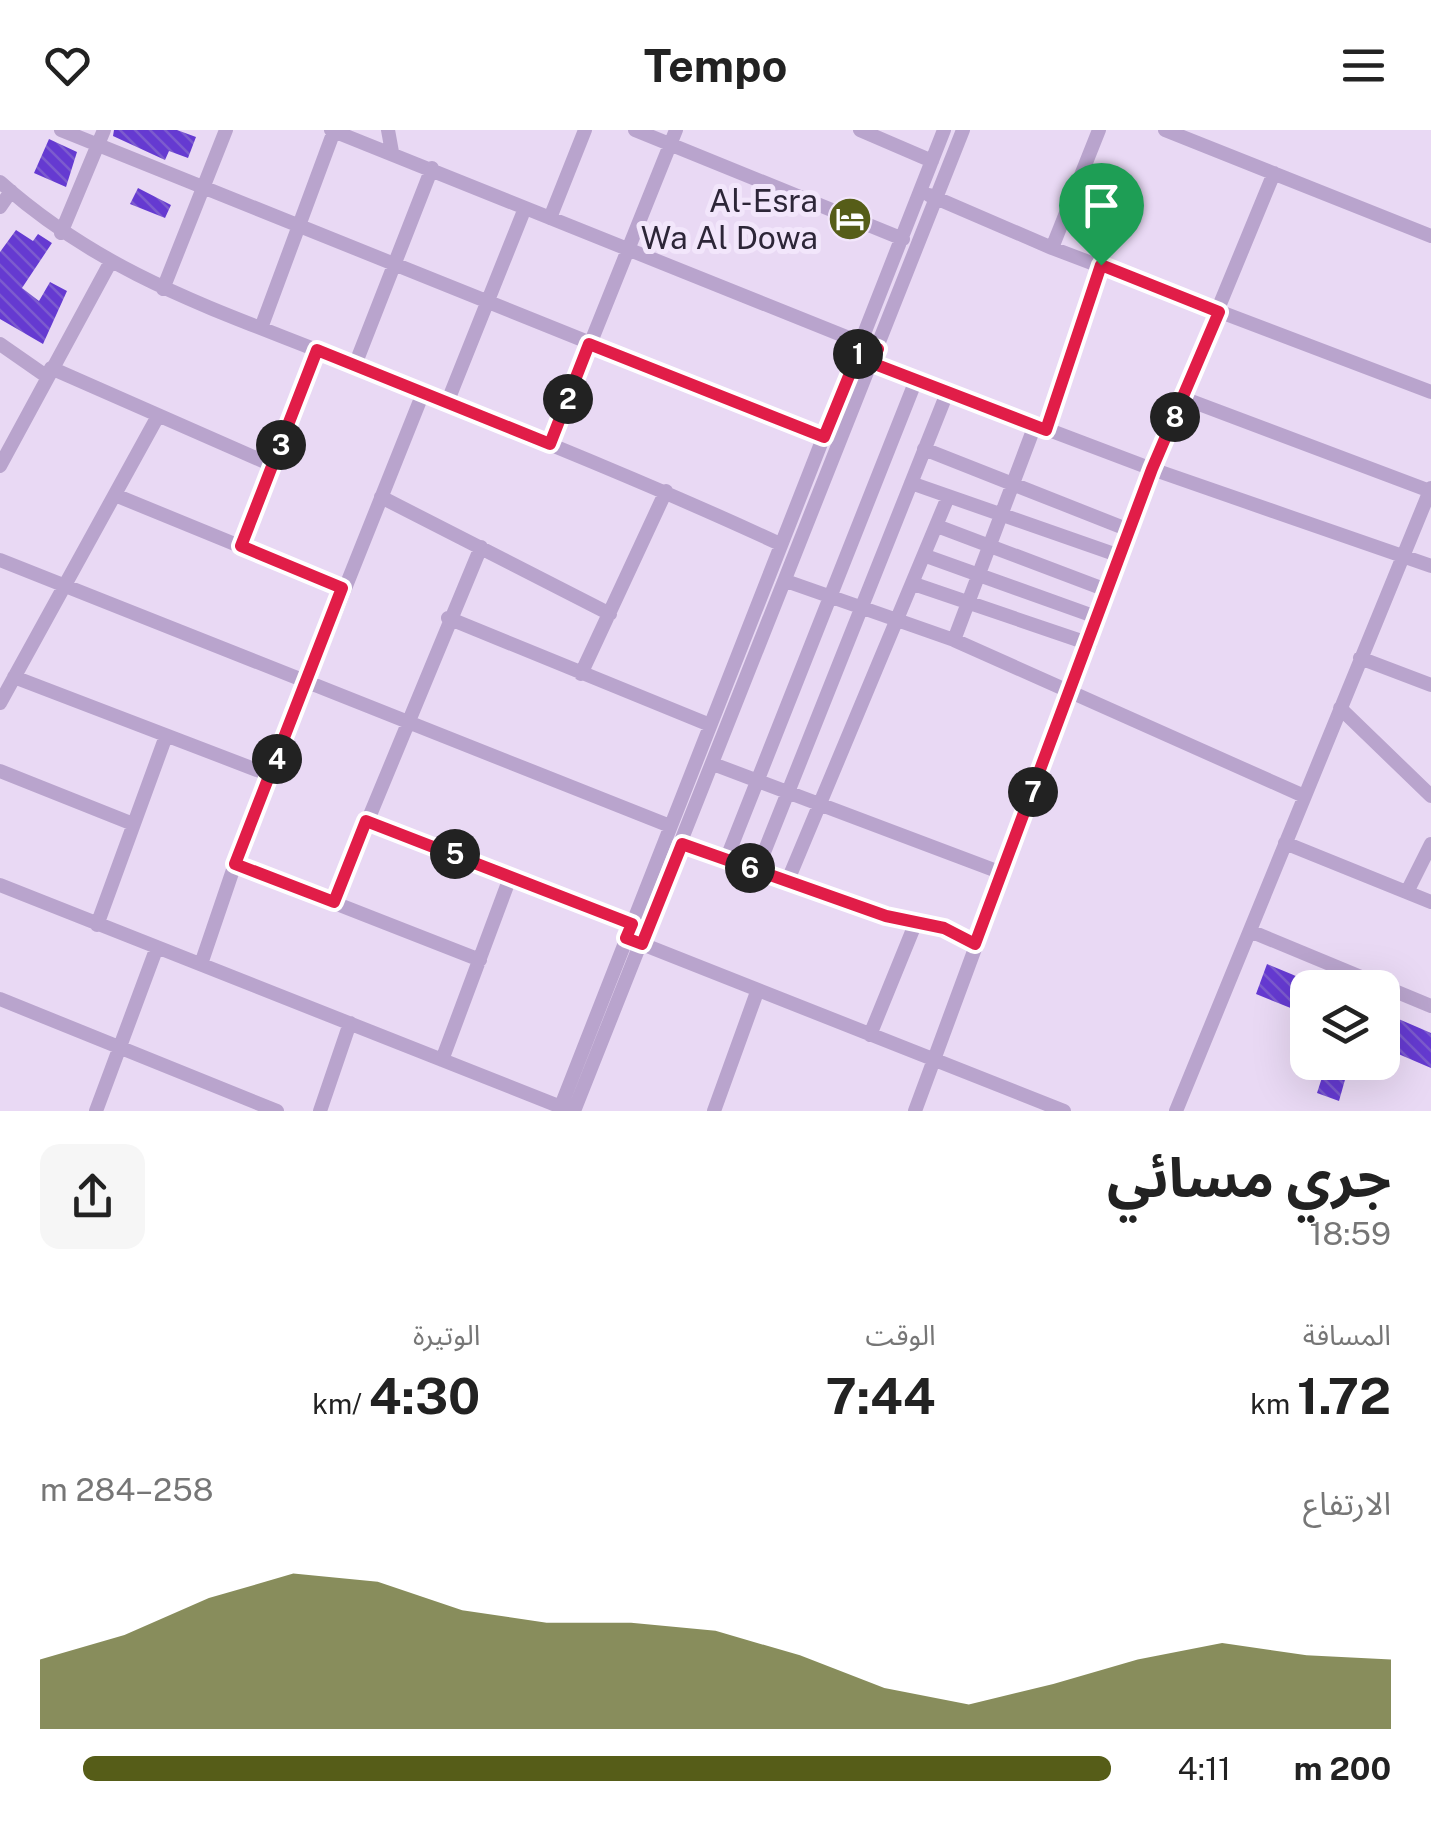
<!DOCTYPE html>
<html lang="ar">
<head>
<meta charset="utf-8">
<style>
  :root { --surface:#fff; --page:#f6f6f6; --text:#222; --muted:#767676; --accent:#565d18 }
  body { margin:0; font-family:"Public Sans","Noto Sans Arabic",sans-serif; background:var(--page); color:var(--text); direction:rtl; height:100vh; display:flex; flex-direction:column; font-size:38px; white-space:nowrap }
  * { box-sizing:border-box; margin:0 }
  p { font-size:32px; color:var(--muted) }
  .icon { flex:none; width:55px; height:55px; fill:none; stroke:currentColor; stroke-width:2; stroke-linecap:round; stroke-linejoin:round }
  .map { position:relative; height:981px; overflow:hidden; direction:ltr }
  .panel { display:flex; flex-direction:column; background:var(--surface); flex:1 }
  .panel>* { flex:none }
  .buttons { position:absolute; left:1290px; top:840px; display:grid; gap:20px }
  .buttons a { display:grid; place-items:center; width:110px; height:110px; border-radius:20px; background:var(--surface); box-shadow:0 10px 40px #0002; font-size:50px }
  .pin { position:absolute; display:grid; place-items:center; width:85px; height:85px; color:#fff; margin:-102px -42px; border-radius:50% 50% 50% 0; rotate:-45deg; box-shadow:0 0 10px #0007 }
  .pin .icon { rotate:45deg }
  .km { position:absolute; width:50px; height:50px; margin:-25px; border-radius:50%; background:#222; color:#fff; font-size:28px; line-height:50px; text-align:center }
  .round { display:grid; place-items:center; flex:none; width:105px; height:105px; border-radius:20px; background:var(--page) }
  .headline { display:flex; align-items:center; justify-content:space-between; height:170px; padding:0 40px }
  h1 { font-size:55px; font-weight:700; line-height:75px }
  .metrics { display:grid; grid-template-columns:repeat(3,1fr); gap:15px; height:170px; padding:10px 40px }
  .metrics div { display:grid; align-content:center }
  .metrics b { font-size:50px; font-weight:700 }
  .metrics small { font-size:28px; font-weight:400 }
  .metrics p { font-size:28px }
  .chart { height:280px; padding:20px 40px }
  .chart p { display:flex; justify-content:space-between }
  .chart svg { width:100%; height:180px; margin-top:10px; fill:var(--accent); opacity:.7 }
  ul { padding:0 40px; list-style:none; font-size:32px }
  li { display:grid; grid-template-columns:160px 120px 1fr; align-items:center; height:75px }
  li i { height:25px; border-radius:12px; background:var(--accent) }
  header { display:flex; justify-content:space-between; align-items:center; height:130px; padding:0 40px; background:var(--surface); font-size:45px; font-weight:700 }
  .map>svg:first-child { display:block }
  .building { fill:url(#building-back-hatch) }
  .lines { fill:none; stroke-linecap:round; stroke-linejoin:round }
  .minor { stroke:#b9a4cd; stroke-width:14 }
  .route-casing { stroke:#fff; stroke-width:20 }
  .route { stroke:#e11d48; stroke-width:12 }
  .labels { text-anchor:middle; stroke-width:10; stroke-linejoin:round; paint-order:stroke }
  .poi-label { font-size:32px; fill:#2d2638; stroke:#f2e6fb; text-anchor:end }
</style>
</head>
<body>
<header><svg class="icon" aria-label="menu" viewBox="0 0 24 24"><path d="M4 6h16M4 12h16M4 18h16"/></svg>Tempo<svg class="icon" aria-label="heart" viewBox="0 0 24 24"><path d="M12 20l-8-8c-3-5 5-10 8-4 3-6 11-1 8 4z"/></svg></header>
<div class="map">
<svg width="1431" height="981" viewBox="0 0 1431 981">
  <defs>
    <pattern id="building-back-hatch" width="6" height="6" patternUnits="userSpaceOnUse" patternTransform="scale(2.5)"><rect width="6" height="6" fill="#653ad1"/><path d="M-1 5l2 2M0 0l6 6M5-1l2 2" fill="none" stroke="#7c5bce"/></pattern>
  </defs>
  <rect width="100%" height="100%" fill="#e9d9f4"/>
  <path class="building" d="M114,0h63l19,7 -8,21 -19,-7 -4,9 -52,-24z
    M49,9l28,13 -11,35 -32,-14z
    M138,58l33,17 -6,13 -35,-14z
    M16,100l17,11 5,-7 14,9 -30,45 17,13 11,-19 17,9 -24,53 -43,-25v-67z
    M1267,834l41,17v34l-52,-21z
    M1387,884l44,19v35l-49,-21z
    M1327,932h23l-11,39 -22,-8z"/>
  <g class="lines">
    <path class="minor" d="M61,0l763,307
      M331,0l538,216
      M388,0l4,22
      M635,0l268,109
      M860,0l72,31
      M1165,0l266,106
      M0,52c109,97 222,129 354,183 143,58 286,114 426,179
      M929,65l123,53 379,144
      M0,77l11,-16
      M550,88l35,-88
      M61,103l43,-103
      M1052,118l47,-118
      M163,159l63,-159
      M261,198l73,-197
      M0,214l46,32
      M872,233l280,106 279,97
      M355,235l77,-197
      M51,238l223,98
      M1183,268l247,93
      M447,273l78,-195
      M1046,300l55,-165
      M550,314l126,-314
      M924,319l205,81
      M0,336l110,-203
      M911,353l209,73
      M115,365l227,93
      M381,367l229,117
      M937,396l172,65
      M241,415l76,-195
      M926,426l173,62
      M0,430l670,266
      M786,451l168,59 350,156
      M914,454l176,60
      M448,488l262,107
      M954,510l81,-215
      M1360,528l71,27
      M581,544l85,-183
      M14,547l256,98
      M0,573l158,-287
      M1340,578l91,88
      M713,634l289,109
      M0,641l133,53
      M366,691l266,102
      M1285,713l146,59
      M682,714l204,72 43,7 46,21
      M726,730l190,-480
      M235,734l245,96
      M757,740l190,-477
      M788,750l160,-383
      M0,755l561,222
      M1407,762l24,-48
      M334,772l147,-355
      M97,795l69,-189
      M1250,801l181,75
      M637,812l427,169
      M201,834l34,-100 188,-471
      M0,869l277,112
      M870,905l46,-113
      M442,930l69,-185
      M96,981l61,-164
      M320,981l30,-88
      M559,981l385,-981
      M574,981l389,-981
      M714,981l43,-119
      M915,981l237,-642 122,-296
      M1176,981l255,-623"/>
  </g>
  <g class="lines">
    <g class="route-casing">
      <path id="route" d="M1101,135l118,47 -67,157 -177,475 -31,-16 -58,-12 -204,-72 -40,100 -16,-6 6,-14 -266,-103 -32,81 -99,-38 107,-276 -101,-42 76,-196 233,94 39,-100 235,93 38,-93 16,5 -6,14 174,67z"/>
    </g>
    <use href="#route" class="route"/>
  </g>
  <defs>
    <g id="hotel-disc" transform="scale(2.25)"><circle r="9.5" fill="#565d18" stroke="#f2e6fb"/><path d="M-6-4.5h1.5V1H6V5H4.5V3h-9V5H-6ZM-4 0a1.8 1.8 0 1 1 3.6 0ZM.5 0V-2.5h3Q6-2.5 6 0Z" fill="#fff"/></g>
  </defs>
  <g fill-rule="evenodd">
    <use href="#hotel-disc" x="850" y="89"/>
  </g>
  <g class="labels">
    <g class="poi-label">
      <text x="818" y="82">Al-Esra<tspan x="818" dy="37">Wa Al Dowa</tspan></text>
    </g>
  </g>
</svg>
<div class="buttons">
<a><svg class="icon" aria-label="layers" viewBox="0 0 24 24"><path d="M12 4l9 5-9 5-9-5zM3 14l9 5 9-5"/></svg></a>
</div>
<div class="pin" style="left:1101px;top:135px;background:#1e9e55"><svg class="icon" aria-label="arrive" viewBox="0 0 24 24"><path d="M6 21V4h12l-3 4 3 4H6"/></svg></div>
<b class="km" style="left:858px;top:224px">1</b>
<b class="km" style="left:568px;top:269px">2</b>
<b class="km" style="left:281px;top:315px">3</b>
<b class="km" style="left:277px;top:629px">4</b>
<b class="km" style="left:455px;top:724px">5</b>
<b class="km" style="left:750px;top:738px">6</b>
<b class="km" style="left:1033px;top:662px">7</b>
<b class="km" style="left:1175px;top:287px">8</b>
</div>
<section class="panel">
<div class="headline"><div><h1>جري مسائي</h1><p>18:59</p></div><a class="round"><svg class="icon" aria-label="share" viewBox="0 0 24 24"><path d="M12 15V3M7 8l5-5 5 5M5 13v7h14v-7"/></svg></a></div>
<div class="metrics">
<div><p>المسافة</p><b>1.72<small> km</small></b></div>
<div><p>الوقت</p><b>7:44</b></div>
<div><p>الوتيرة</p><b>4:30<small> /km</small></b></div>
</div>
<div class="chart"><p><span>الارتفاع</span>258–284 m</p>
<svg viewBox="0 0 160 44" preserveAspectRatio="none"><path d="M0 44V27L10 21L20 12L30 6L40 8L50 15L60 18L70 18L80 20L90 26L100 34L110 38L120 33L130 27L140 23L150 26L160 27V44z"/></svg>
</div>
<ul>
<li><b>200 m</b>4:11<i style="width:96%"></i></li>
</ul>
</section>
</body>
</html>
